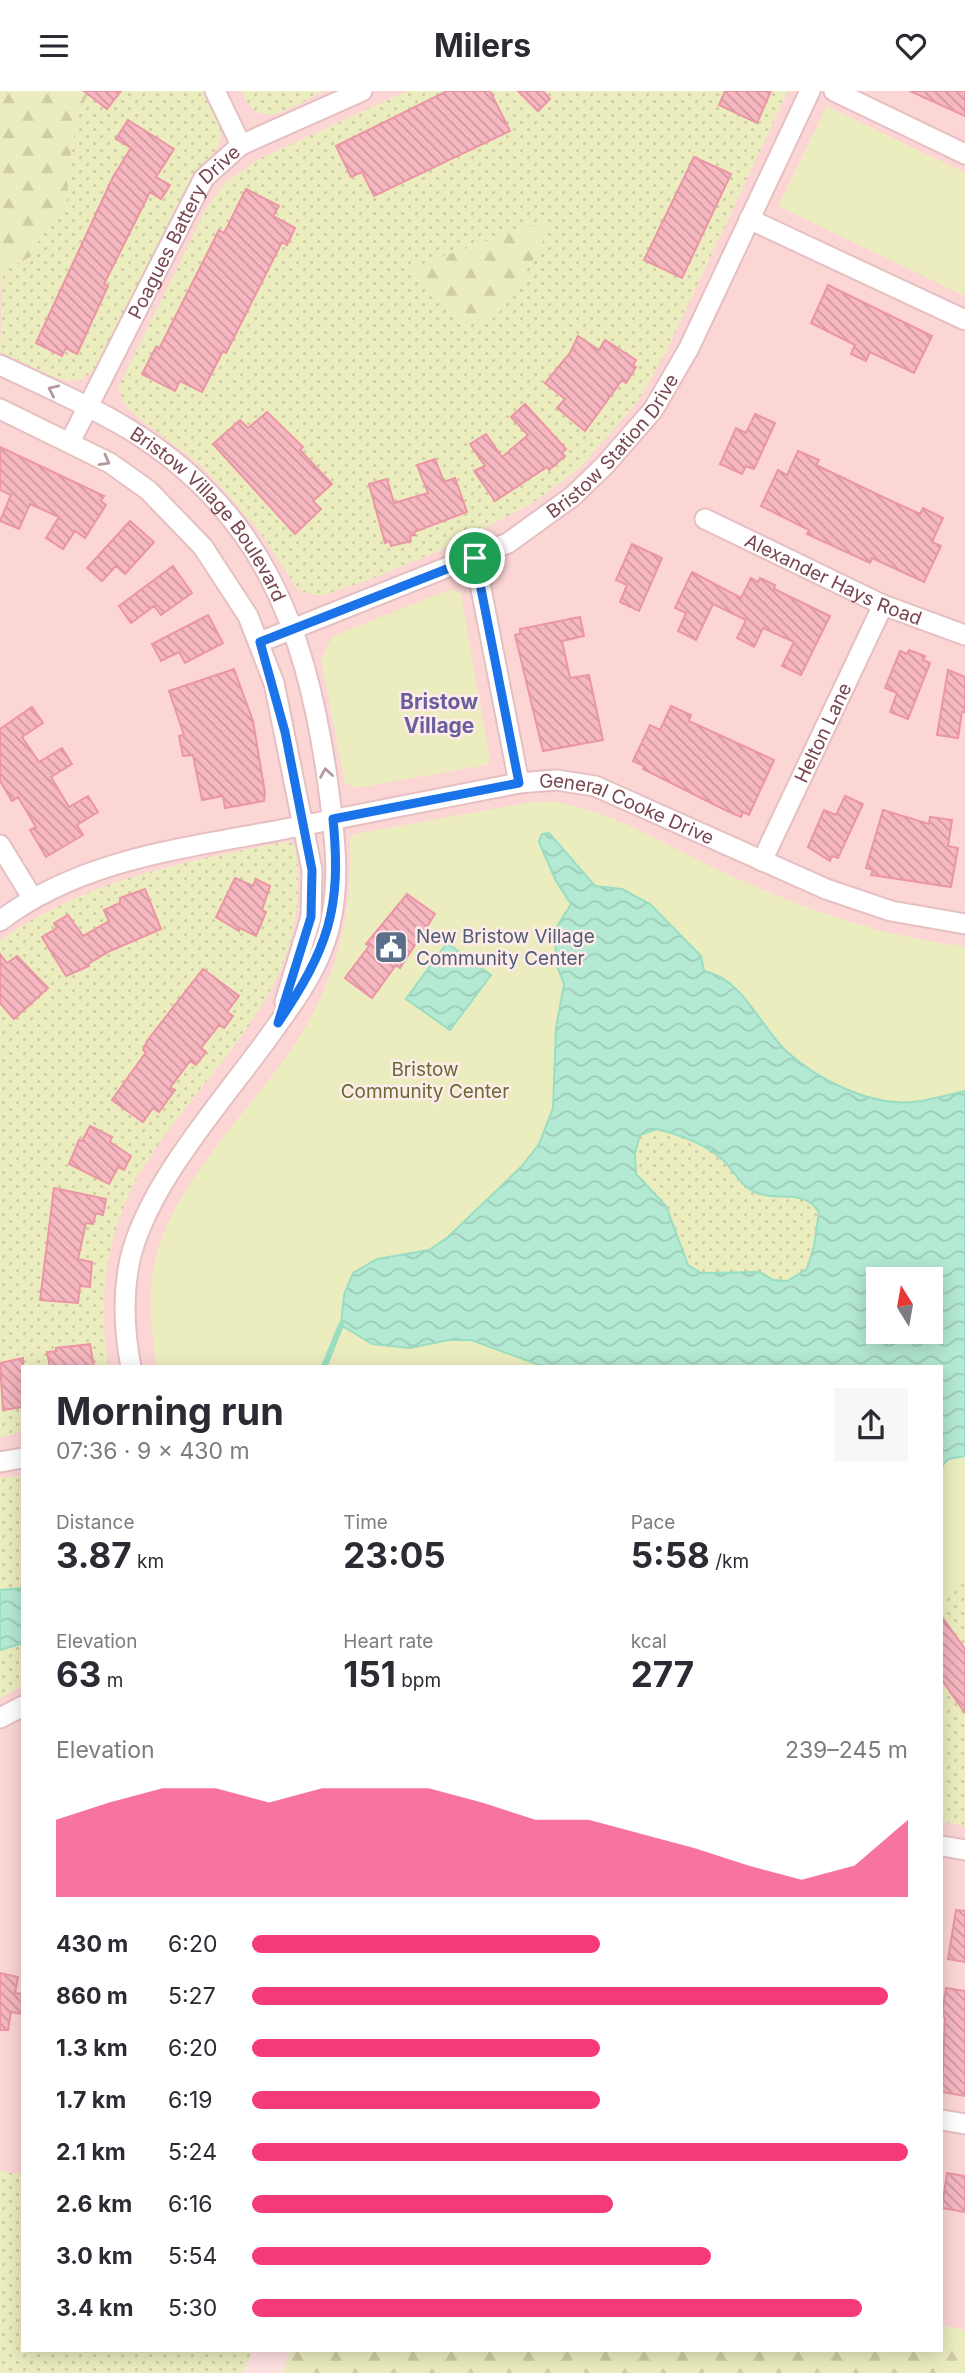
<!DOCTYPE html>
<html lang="en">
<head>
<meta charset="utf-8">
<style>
  :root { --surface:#fff; --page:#f7f7f7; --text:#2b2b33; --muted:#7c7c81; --accent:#f53a79 }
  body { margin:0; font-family:Inter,sans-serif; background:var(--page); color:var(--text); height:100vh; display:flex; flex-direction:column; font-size:26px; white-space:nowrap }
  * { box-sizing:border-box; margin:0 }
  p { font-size:23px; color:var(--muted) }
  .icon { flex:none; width:38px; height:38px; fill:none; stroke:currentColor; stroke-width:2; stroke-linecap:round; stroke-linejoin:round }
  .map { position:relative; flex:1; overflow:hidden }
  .sheet { position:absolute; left:21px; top:1274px; width:922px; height:987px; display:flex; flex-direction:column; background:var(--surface); border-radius:0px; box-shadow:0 4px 18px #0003 }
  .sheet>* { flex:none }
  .needle { width:46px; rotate:349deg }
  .fabs { position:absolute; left:866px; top:1176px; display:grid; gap:14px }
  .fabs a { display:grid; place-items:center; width:77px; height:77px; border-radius:0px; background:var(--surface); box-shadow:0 4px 18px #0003; font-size:35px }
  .pin { position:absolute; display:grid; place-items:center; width:60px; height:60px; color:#fff; margin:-30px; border:4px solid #fff; border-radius:50%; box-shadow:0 2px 7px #0007 }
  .round { display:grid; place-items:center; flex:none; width:74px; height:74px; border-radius:0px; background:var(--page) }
  .summary { display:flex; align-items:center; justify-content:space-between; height:119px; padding:0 35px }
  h1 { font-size:38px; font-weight:700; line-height:52px }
  .stats { display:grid; grid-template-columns:repeat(3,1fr); gap:10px; height:119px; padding:7px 35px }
  .stats div { display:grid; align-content:center }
  .stats b { font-size:35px; font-weight:700 }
  .stats small { font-size:19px; font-weight:400 }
  .stats p { font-size:19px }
  .chart { height:196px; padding:14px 35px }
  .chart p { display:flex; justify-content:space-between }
  .chart svg { width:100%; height:126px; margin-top:7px; fill:var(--accent); opacity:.7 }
  ul { padding:0 35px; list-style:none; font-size:23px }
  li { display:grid; grid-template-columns:112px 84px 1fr; align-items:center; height:52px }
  li i { height:18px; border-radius:9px; background:var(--accent) }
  header { display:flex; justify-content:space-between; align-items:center; height:91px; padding:0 35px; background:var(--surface); font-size:32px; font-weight:700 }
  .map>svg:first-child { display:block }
  .residential { fill:#fcd6d5; fill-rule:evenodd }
  .grass { fill:url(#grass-dots) }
  .forest { fill:url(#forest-firs) }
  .park { fill:#ecedbf }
  .water { fill:url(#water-waves); stroke:#99ddc2; stroke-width:2; fill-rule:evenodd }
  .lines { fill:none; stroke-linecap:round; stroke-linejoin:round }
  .stream { stroke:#99ddc2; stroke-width:6 }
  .building { fill:url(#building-back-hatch); stroke:#eb95a5; stroke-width:2 }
  .street-casing { stroke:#e6bfc2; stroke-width:23 }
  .street { stroke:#fff; stroke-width:19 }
  .oneway { stroke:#b5999f }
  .route-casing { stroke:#fff; stroke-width:14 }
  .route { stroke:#1a73e8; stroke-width:9 }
  .labels { text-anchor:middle; stroke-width:5; stroke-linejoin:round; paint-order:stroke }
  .street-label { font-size:19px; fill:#794650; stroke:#ffebea }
  .service-label { font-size:19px; fill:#4e5e75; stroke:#ffebea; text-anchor:start }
  .park-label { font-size:19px; fill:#656d35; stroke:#ffebea }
  .neighbourhood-label { font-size:21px; font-weight:bold; fill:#67609d; stroke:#ffebea }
</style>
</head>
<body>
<header><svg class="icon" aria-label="menu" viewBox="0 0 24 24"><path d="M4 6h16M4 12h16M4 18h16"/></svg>Milers<svg class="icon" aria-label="heart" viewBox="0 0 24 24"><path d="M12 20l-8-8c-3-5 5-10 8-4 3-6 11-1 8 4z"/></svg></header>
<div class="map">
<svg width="965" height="2282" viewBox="0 0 965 2282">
  <defs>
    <pattern id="grass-dots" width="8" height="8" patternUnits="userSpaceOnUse" patternTransform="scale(1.75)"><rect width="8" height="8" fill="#ecedbf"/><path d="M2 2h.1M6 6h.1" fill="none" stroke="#cecda6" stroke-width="1.8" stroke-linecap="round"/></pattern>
    <pattern id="forest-firs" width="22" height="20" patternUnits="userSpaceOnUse" patternTransform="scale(1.75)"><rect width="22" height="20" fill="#ecedbf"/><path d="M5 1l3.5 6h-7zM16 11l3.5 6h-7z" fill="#cecda6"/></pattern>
    <pattern id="water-waves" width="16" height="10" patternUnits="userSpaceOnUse" patternTransform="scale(1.75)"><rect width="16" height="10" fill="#b4ead4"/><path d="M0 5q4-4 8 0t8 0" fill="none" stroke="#9ecab8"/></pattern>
    <pattern id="building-back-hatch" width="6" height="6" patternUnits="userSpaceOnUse" patternTransform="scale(1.75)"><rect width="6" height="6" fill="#f7b7c1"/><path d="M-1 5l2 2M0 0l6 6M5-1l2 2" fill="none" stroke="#cd979f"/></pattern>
  </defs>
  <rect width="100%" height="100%" fill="#fee3e2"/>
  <path class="residential" d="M0,0h965v2239l-23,-4v-959h-919v808l-23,-4zM878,1188h53v53h-53z"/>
  <path class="grass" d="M89,0h117c21,46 23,49 -13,85l-98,193 -15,12 -21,-2 -59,-27 3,-76 7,-9 22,-11 17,-39 12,-7 7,-14 -1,-18 10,-60z
    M241,0h83c-32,15 -64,44 -83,0z
    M407,0h381l-122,261 -28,49 -58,67 -44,33 -83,44 -87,36 -46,15 -22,-6 -40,-61 -56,-63 -64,-49 -13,-12 -7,-17 89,-181 19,-25 33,-23z
    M283,751l10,1c6,13 4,27 5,41 2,124 -112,200 -165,302 -27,54 -36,121 -24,181h-86v65l-23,5v-497c92,-62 177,-76 283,-98z
    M657,1038c24,6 50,15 68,33 11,12 15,23 30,30 23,11 47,-5 64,20l-5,34 -8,23 -19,12 -14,-1 -13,-8 -58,1 -14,-8 -22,-59 -30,-32 -1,-21 5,-18z
    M23,1384v211l-23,12v-220z
    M965,1487v248l-23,-4v-228z
    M0,2080l23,4v175h230l-11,23h-242z"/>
  <path class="forest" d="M0,0h89l-12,27 -10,60 1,18 -7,14 -12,7 -17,39 -22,11 -7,9 -3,19z
    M539,132l7,4 -3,17 -45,71c-7,5 -16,10 -25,8 -20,-3 -56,-36 -60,-54l16,-8z
    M942,2235l23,4v43h-682l8,-23h651z"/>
  <path class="park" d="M827,15l138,67v123l-187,-90z
    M451,498l10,5 29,167 -3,4 -131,23 -11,-5 -24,-124 12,-23z
    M552,710c62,10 117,46 173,72 77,35 155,64 240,73v145c-17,4 -35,9 -52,11 -44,4 -96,-23 -127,-51 -26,-25 -44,-73 -82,-80l-92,-84 -17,-1 -46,-53 7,48 15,23 -16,26 1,33 8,21 -8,44 -3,80 -14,36 -17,22 -74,71 -19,13 -24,5 -64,70 31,19 38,4 39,-8h22l74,27h-389c-4,-35 -9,-72 -1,-106 10,-45 39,-85 66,-121 28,-37 64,-76 86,-116 33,-57 46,-120 43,-184l4,-6 173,-31z
    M965,1365v122l-23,16v-128l6,-7z"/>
  <path class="water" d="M549,742l46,53 27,3 28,15 51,52 3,15c38,7 56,55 82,80 31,28 83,55 127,51 17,-2 35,-7 52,-11v365l-17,3 -6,7v-99h-397l-74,-27h-22l-39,8 -38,-4 -31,-19 3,-30 9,-22 24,-14 52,-9 19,-13 74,-71 17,-22 14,-36 3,-80 8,-44 -8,-21 -1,-33 16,-26 -15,-23 -17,-39 3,-8zM657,1038c24,6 50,15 68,33 11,12 15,23 30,30 23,11 48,-5 64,20l-5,34 -7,23 -20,12 -14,-1 -13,-8 -59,1 -13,-8 -22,-59 -30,-32 -1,-21 5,-18zM931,1188v53h-53v-53z
    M447,852l44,32 -41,55 -44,-31z
    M23,1497v55l-23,7v-60z"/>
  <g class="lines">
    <path class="stream" d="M324,1276l17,-42"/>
  </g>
  <path class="building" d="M84,0h37l-14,18z
    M447,0h43l20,40 -136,65 -12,-24 -11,5 -15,-31z
    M518,0h25l7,8 -12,12z
    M725,0h46l-14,32 -38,-18z
    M910,0h55v25z
    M128,29l46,29 -18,28 14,8 -9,14 -11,-7 -46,92 4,2 -31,68 -11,-6 -4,8 -26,-13 77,-166 18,-29 -15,-9z
    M694,66l37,17 -49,104 -38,-18z
    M246,98l33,17 -6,10 22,12 -8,17 -5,-3 -56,111 -3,-2 -21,41 -22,-11 -5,10 -33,-17 14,-27 3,2 60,-119 5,3z
    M828,194l104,51 -18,37 -44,-21 -4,9 -15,-7 4,-9 -44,-22z
    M578,245l21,14 6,-10 31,20 -3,5 3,2 -10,16 -4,-3 -37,51 -28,-23 8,-9 -20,-16 25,-30z
    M525,313l41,45 -4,4 3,3 -16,14 -2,-3 -52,34 -21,-30 11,-5 -15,-22 16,-10 16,23 26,-22 -17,-18z
    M267,321l36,35 -3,3 32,34 -19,17 8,8 -26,25 -82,-90 27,-24 8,8z
    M755,323l20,9 -21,46 -8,-3 -4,8 -22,-10 16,-36 10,5z
    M0,356l104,49 -3,5 5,4 -21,33 -10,-7 -12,18 -17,-11 13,-21 -29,-13 -11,25 -19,-8 11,-26 -11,-5z
    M798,360l21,9 -3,5 69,33 35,16 3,-6 20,10 -11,24 9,4 -17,36 -52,-24 -2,5 -63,-29 2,-4 -48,-24 17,-36 9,5z
    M435,368l9,23 11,-4 12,34 -53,20 1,3 -5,1 1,5 -20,5 -1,-5 -5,2 -16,-59 18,-5 7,24 34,-10 -11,-28z
    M130,430l24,21 -29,32 -9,-8 -14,15 -15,-13z
    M632,453l30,14 -23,53 -19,-9 7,-17 -11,-5z
    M173,475l19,27 -31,22 -7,-9 -23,17 -12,-17z
    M692,481l49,26 10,-20 7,4 2,-4 15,7 -1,4 56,27 -29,59 -19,-9 12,-24 -31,-14 -9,19 -17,-9 9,-18 -33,-16 -17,36 -18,-9 8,-18 -11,-5z
    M208,524l15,28 -38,20 -6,-11 -18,9 -9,-17z
    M580,526l4,19 -22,5 8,37 19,-3 14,65 -60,11 -28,-116 5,-1v-5z
    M909,559l16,6 -2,4 7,3 -22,56 -18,-7 7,-19 -12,-5 15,-37 7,3z
    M234,578l19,52 12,72 -1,8 -39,7 -2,-12 -21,4 -9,-45 -10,1 -4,-20 5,-1 -15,-44z
    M948,579l17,7v35h-3l-4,26 -21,-3z
    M671,615l20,9 -2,6 85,39 -25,55 -6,-3 -2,5 -16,-7 -82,-41 1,-3 -11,-5 17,-36 10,5z
    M32,616l11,16 -21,14 17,25 23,-14 10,16 -21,13 18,30 19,-11 10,16 -21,13 6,10 -37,22 -16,-27 6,-3 -18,-30 -6,4 -12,-20v-52z
    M845,705l18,8 -25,54 -6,-2 -2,5 -22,-14 16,-37 12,5z
    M883,719l46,14 1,-7 22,3 -4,26 10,2 -7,39 -80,-12 2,-5 -7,-2z
    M235,787l18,8 3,-7 14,7 -8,24 4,2 -10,24 -16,-8 -1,3 -23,-14z
    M145,798l16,40 -51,22 -22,13 1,2 -23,10 -24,-39 15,-9 -3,-5 14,-8 15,21 26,-15 -5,-11 16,-7v-5z
    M407,803l28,20 -35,54 -4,-3 -24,33 -27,-20 24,-32 -3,-2z
    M0,863l7,9 10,-7 31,32 -34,31 -14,-16z
    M203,878l36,27 -12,16 6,4 -9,12 -5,-3 -18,23 5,4 -10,13 -6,-4 -20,27 5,2 -16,22 -6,-4 -10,14 -31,-22 34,-48 -3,-2 4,-9z
    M90,1035l22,11 -2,5 21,14 -7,14 -6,-3 -9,17 -40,-20 10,-24 3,1z
    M54,1097l52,11 -3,16 -7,-2 -3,11 -7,-1 -8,36 14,3 -2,25 -10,-1 -2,17 -38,-3z
    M90,1253l4,23h-44l-3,-15 9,-1v-3z
    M23,1267v49l-20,3 -3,-47z
    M942,1526l23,32v64l-23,-33z
    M956,1819l9,1v51l-17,-3z
    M0,1882l18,4 -3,16 8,1v20l-12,-2 -3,18h-8z
    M946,1897l19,3v105l-23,-4 3,-74 -3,-4z
    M947,2082l18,3v36l-23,-4z"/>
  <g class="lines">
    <g class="street-casing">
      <g id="street">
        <path d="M215,0l26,54"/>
        <path d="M834,0l131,63"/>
        <path d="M749,128l216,101"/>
        <path id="s1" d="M0,274c44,21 89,40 130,65 131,81 174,195 196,340 8,59 19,123 -4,180 -12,32 -35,61 -54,88 -46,64 -128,154 -140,232 -5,31 -3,66 3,97"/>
        <path d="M0,318l110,54 38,27 55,57 45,69 26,67 38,187 -1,47 -26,85"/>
        <path id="s2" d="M70,351l134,-264 37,-33 121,-54"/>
        <path id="s3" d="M705,428l178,86 82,30"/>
        <path d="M475,467l44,225"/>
        <path id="s4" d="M260,551l248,-99 65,-47 32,-31 48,-55 36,-62 121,-257"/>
        <path d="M0,754l33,54"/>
        <path id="s5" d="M762,770l121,-256"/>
        <path id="s6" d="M0,830c79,-61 184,-73 280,-91 80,-16 159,-31 239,-47l37,-3 39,6 231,103 65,22 74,13"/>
        <path d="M0,1371l23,-4"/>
        <path d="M0,1627l23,-12"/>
        <path d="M942,1755l23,4"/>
        <path d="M942,2029l23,4"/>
      </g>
    </g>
    <use href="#street" class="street"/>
  </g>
  <defs><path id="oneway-chevron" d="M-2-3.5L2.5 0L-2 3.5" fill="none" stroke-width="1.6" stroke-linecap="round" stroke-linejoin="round" transform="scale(1.75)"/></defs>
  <g class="oneway">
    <use href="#oneway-chevron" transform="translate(53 299) rotate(-155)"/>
    <use href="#oneway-chevron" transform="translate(105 370) rotate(29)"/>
    <use href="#oneway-chevron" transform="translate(326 682) rotate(-99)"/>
  </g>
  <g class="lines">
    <g class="route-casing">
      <path id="route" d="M475,467l44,225 -186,36c9,91 -5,129 -55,204l33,-106 1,-47 -27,-138 -25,-90z"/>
    </g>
    <use href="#route" class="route"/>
  </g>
  <defs>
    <g id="civic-square" transform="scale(1.75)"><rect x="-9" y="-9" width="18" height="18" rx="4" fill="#5c6f8a" stroke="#ffebea"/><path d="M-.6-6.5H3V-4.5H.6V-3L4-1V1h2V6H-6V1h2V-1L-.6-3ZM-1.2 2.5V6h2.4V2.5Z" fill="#fff"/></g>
  </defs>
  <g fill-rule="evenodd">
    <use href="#civic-square" x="391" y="856"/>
  </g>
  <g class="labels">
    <g class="street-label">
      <text dy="7" stroke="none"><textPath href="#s2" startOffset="240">Poagues Battery Drive</textPath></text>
      <text dy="7" stroke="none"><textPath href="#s4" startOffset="411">Bristow Station Drive</textPath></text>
      <text dy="7" stroke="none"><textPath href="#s1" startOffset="262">Bristow Village Boulevard</textPath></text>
      <text dy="7" stroke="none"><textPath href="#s3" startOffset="142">Alexander Hays Road</textPath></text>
      <text dy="7" stroke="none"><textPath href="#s5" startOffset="142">Helton Lane</textPath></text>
      <text dy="7" stroke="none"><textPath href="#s6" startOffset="654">General Cooke Drive</textPath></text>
    </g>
    <g class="service-label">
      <text x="416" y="852">New Bristow Village<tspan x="416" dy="22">Community Center</tspan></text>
    </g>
    <g class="park-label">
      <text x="425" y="985">Bristow<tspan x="425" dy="22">Community Center</tspan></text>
    </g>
    <g class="neighbourhood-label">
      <text x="439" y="618">Bristow<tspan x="439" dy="24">Village</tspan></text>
    </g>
  </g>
</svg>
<div class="fabs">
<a><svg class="needle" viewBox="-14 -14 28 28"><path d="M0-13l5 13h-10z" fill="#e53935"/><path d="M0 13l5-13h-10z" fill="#7c7c81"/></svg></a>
</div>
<div class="pin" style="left:475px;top:467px;background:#1e9e55"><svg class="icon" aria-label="arrive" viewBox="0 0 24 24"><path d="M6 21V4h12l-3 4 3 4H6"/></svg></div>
<section class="sheet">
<div class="summary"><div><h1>Morning run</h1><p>07:36 · 9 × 430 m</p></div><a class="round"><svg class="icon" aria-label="share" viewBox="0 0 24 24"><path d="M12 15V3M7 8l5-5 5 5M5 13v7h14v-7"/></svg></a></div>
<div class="stats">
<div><p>Distance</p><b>3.87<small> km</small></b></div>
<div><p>Time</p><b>23:05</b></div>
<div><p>Pace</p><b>5:58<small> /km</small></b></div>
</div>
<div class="stats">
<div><p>Elevation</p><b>63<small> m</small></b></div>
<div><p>Heart rate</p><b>151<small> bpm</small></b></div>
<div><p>kcal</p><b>277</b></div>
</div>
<div class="chart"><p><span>Elevation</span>239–245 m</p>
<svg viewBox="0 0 160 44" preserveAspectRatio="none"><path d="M0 44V17L10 11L20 6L30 6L40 11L50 6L60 6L70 6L80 11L90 17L100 17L110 22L120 27L130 33L140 38L150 33L160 17V44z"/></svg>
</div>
<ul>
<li><b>430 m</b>6:20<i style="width:53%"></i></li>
<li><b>860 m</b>5:27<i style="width:97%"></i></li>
<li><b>1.3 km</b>6:20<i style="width:53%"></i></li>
<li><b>1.7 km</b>6:19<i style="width:53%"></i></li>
<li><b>2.1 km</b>5:24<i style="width:100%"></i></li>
<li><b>2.6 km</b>6:16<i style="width:55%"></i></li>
<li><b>3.0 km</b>5:54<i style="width:70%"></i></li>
<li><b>3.4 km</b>5:30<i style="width:93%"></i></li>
</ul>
</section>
</div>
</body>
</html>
